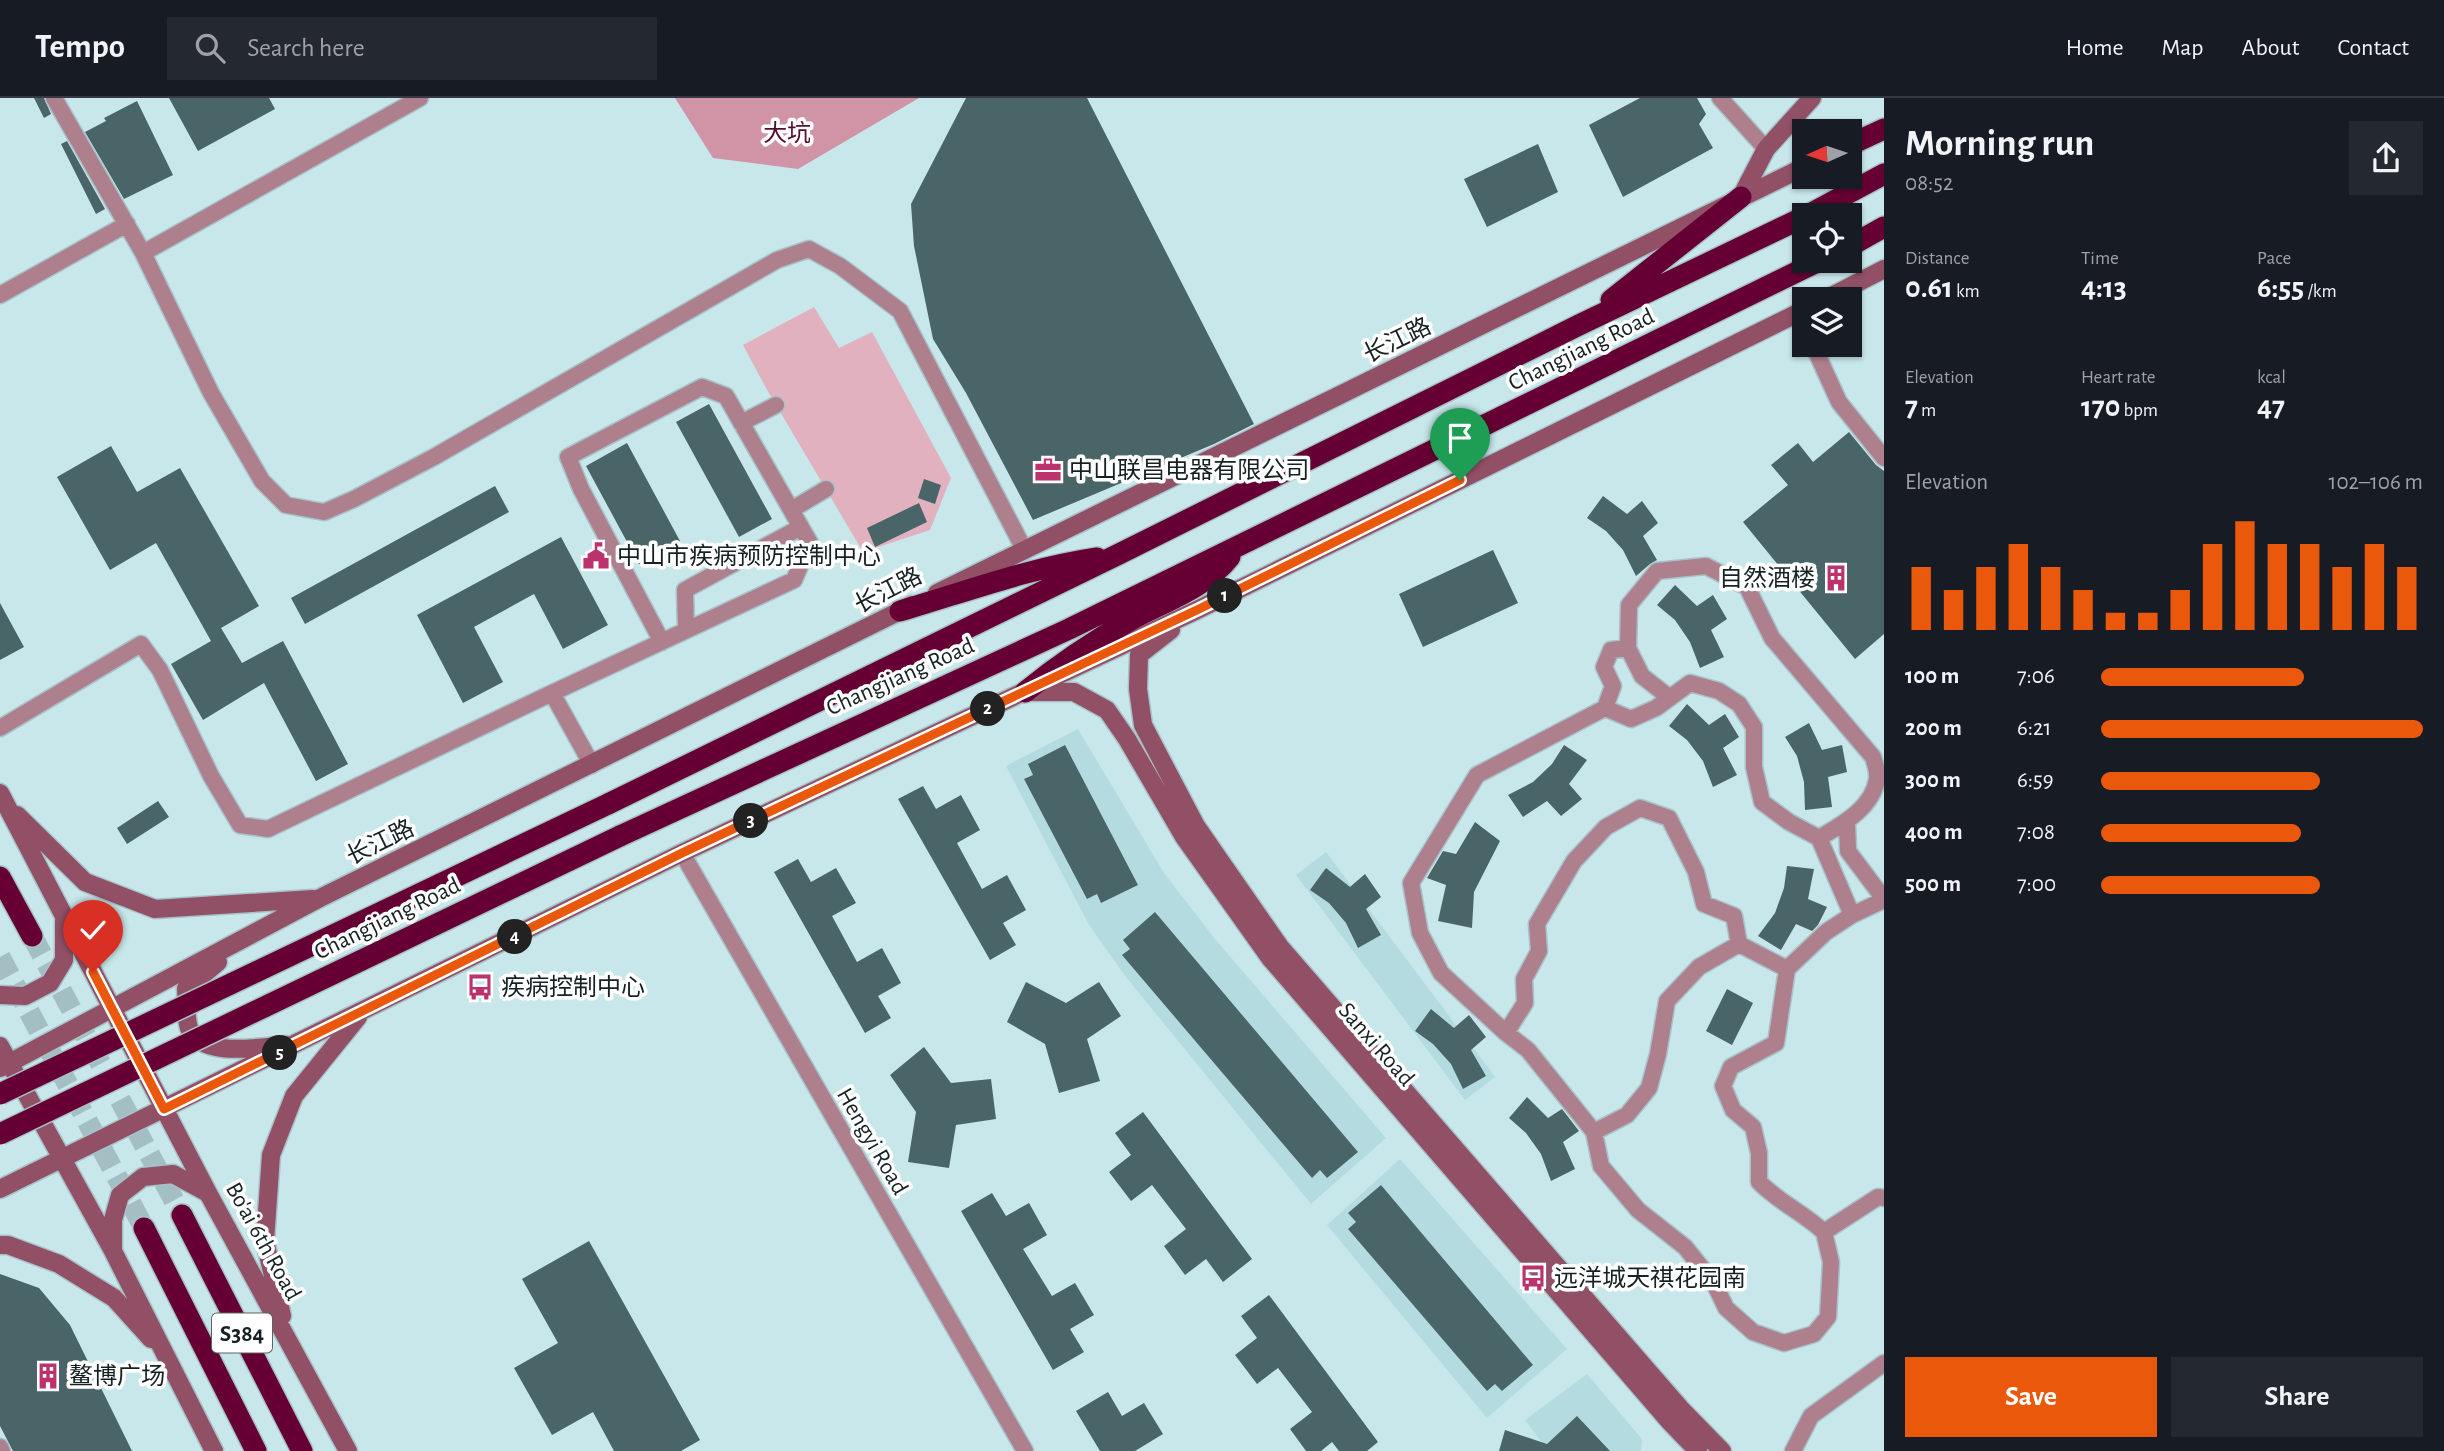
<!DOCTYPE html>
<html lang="en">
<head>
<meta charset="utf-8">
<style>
  :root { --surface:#171b24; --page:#242831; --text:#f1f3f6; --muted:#9ea1a6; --line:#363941; --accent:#ea580c }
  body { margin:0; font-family:"Alegreya Sans","Noto Sans SC",sans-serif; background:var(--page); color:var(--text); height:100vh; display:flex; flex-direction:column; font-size:26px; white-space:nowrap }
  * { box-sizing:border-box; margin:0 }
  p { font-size:23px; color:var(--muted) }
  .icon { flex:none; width:38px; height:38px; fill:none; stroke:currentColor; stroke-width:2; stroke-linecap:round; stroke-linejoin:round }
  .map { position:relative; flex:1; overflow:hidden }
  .drawer { display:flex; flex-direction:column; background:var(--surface); width:560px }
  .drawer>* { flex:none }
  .needle { width:46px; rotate:267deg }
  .tools { position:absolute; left:1792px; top:21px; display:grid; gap:14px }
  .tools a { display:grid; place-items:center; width:70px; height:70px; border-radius:0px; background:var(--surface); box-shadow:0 2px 5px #0004; font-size:35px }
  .pin { position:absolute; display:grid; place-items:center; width:60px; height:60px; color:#fff; margin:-72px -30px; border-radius:50% 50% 50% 0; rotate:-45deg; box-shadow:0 0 7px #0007 }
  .pin .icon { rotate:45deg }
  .km { position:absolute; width:35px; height:35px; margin:-18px; border-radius:50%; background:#222; color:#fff; font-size:19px; line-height:35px; text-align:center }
  .round { display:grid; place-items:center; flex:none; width:74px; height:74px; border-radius:0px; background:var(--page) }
  .headline { display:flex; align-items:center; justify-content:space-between; height:119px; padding:0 21px }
  h1 { font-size:38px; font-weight:600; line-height:52px }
  .metrics { display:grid; grid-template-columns:repeat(3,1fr); gap:10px; height:119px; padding:7px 21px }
  .metrics div { display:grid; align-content:center }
  .metrics b { font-size:30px; font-weight:600 }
  .metrics small { font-size:19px; font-weight:400 }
  .metrics p { font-size:19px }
  .chart { height:196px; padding:14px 21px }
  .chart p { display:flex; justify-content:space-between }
  .chart svg { width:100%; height:126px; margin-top:7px; stroke:var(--accent); stroke-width:6 }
  .cta { display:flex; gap:14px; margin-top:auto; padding:14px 21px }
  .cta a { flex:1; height:80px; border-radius:0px; background:var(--accent); color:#fff; font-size:28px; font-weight:600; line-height:80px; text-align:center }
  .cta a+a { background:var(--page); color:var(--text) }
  ul { padding:0 21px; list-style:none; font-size:23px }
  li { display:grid; grid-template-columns:112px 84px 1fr; align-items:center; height:52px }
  li i { height:18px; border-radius:9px; background:var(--accent) }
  header { display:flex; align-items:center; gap:42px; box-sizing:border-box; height:98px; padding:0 35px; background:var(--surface); border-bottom:2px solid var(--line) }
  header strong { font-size:33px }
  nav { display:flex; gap:38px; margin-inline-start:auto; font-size:24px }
  .search { width:490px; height:63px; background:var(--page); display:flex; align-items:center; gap:18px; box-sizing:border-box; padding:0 24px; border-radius:0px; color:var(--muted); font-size:26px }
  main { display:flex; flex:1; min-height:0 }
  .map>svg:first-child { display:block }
  .built { fill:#b4dce0 }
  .green { fill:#e2b1bf }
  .forest { fill:#d094a6 }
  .building { fill:#496568 }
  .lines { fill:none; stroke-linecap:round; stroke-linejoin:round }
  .highway-tunnel { stroke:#a4bfc3; stroke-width:21; stroke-dasharray:21 10; stroke-linecap:butt }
  .street-casing { stroke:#a8c3c7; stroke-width:19 }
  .secondary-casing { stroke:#a8c3c7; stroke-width:21 }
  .highway-casing { stroke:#a8c3c7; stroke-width:24 }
  .street { stroke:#ae7f8d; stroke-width:16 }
  .secondary { stroke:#925066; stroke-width:18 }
  .highway { stroke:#660034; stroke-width:21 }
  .highway-bridge-casing { stroke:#a8c3c7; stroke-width:24; stroke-linecap:butt }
  .highway-bridge { stroke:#660034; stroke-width:21 }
  .route-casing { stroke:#fff; stroke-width:14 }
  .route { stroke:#ea580c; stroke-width:9 }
  .labels { text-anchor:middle; stroke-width:7; stroke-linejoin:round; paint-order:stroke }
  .shield { fill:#fff; stroke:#5b6464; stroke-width:2 }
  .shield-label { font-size:23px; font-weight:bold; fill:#152122 }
  .park-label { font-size:24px; fill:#550d2d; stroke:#fff }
  .street-label { font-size:24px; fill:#152122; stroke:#fff }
  .poi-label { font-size:24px; fill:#152122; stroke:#fff; text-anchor:start }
</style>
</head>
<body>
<header>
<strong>Tempo</strong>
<div class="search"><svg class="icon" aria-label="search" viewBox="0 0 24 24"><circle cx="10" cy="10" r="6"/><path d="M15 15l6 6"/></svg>Search here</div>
<nav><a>Home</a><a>Map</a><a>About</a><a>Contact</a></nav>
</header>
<main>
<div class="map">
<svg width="1884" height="1353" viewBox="0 0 1884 1353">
  <rect width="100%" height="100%" fill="#c8e7eb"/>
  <path class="built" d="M1078,631l86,144 51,66 171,199 -75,66 -185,-227 -37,-52 -83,-159z
    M1326,754l169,225 -30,23 -169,-225z
    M1400,1061l167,190 -80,69 -160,-193z
    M1587,1276l55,65 -1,12h-93l-23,-31z"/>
  <path class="green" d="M814,209l25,41 33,-16 79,146 -21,52 -67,22 -97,-164 -23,-43z"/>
  <path class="forest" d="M675,0h244l-121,71 -85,-11z"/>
  <path class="building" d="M34,0h10l7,16 -7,4z
    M169,0h100l6,11 -77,42z
    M966,0h121l167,326 -40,20 -181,76 -67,-127 -33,-54 -19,-93 -3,-42z
    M1640,0h57l9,16 -7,10 14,24 -90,49 -34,-72z
    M137,3l36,74 -49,24 -39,-67 21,-11 -2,-3z
    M67,43l38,68 -9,5 -35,-70z
    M1538,46l20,48 -71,35 -23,-48z
    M709,306l63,115 -33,18 -63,-115z
    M1849,334l27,33 8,6v163l-29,25 -112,-137 45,-37 -17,-20 27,-22 15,19z
    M627,345l53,98 -41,23 -53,-98z
    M111,348l26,46 43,-24 79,138 -38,22 21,35 41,-22 65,123 -32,17 -52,-98 -61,37 -32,-56 40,-23 -55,-98 -46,27 -53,-93z
    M924,381l17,6 -6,19 -17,-6z
    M495,388l14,26 -204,112 -14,-26z
    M1603,398l24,18 15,-13 16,22 -15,13 14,24 -7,4 -14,12 -13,-26 -17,-19 -19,-13z
    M919,405l8,19 -52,25 -8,-19z
    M561,439l47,88 -45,24 -29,-55 -60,33 29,55 -40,21 -46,-88z
    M1493,452l25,53 -95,44 -24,-53z
    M1675,487l22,21 16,-11 14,24 -16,11 13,27 -24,11 -10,-26 -15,-22 -18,-15z
    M0,505l24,44 -24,13z
    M1687,606l22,21 16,-11 14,23 -16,11 14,27 -24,12 -10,-26 -16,-21 -18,-14z
    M1809,625l13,27 20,-5 5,27 -19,5 4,30 -27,3 -1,-28 -7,-26 -12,-19z
    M1065,647l73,140 -37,18 -4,-9 -10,5 -63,-120 9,-4 -5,-11z
    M1564,647l23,15 -18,24 13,15 -21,17 -14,-15 -24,16 -15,-22 25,-13 19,-18z
    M923,688l13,23 25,-14 19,35 -23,13 25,46 25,-14 19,35 -23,13 13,22 -26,15 -92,-161z
    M158,703l11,16 -42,27 -10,-16z
    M1475,724l25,19 -26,51 -2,36 -34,-7 8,-36 -19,-7 16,-27 13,3z
    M798,761l13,23 25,-14 20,35 -24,13 25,46 25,-14 19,35 -23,13 13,22 -26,15 -91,-161z
    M1787,768l27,3 -6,30 19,8 -9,18 -6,6 -16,-7 -15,26 -23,-14 17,-23 9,-25z
    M1326,770l24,19 15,-13 16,23 -15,12 15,26 -23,13 -12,-25 -17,-20 -19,-13z
    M1155,814l203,240 -31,26 -7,-8 -8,8 -190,-223 8,-6 -7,-9z
    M1026,884l40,21 33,-21 22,34 -34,23 13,42 -41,12 -14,-49 -38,-22z
    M1727,891l26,14 -21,42 -26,-14z
    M1431,911l23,19 15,-13 17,22 -15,13 15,26 -23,13 -12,-25 -18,-20 -18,-13z
    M924,949l27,36 40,-4 5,40 -40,6 -7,43 -41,-6 8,-50 -26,-37z
    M1527,999l21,21 14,-9 17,22 -16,11 12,27 -24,12 -10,-27 -15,-21 -17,-15z
    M1143,1014l109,147 -29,23 -17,-23 -21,16 -21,-29 22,-17 -34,-44 -21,16 -22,-29 22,-17 -16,-22z
    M1381,1087l152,180 -31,26 -7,-7 -8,7 -139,-162 8,-7 -8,-9z
    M992,1095l14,23 23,-13 18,32 -24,14 29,47 23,-13 19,32 -24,14 14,23 -31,18 -92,-159z
    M589,1143l111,199 -19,11h-67l-21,-39 -41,23 -38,-67 44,-25 -36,-64z
    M0,1176l39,14 31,37 62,126h-119l-13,-25z
    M1269,1197l109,147 -11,9h-28l-7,-9 -11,9h-15l-16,-22 22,-17 -34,-44 -21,16 -22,-29 22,-17 -16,-22z
    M1108,1294l14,24 22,-13 19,31 -28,17h-35l-24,-40z
    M1577,1318l33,35h-111l6,-21 42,14z"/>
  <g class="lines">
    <path class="highway-tunnel" d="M32,838l150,279
      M0,859l144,271"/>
    <g class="street-casing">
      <path id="street" d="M54,0l89,155 277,-155
        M1720,0l46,51
        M143,155l68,140 51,88 24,24 38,7 30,-13 80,-42 343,-197 32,-11 31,17 60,45 124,238
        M0,197l127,-71
        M1813,247l26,57 45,56
        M741,325l35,-18
        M791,412l35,-21
        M686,532l-1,-40 116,-63
        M552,595l242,-113 16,-37 -84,-147 -24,-9 -134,70 13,32 81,153
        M1670,600l-28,-22 -14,-28 1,-43 28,-34 49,-5 41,21 25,51 101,119c2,6 5,15 4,22 -4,29 -36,46 -58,59
        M1605,610l8,-22 -9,-19 7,-17 17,-2
        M0,630l141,-84 19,26 51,106 29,49 28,4 284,-136 40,72
        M1847,723l1,30 36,48
        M682,755l343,598
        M1884,802l-32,15 -33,-77 -30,-16 -27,-20 -8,-35v-40l-15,-23 -20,-13 -29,-8 -34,25 -25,11 -26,-11 -128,67 -66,108 9,50 21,40 65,60 22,17 66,82 7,34 37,44 47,37 29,36 12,25 27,24 31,11 30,-9 14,-17 3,-55 -7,-30 54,-35 6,1
        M1506,935l19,-30 -1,-24 15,-28 -2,-27 37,-63 32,-34 34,-19 29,10 27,54 8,32 30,12 5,28
        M1594,1034l33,-17 22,-27 9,-34 9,-53 32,-34 40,-23 48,25
        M1824,1134c-22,-20 -44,-29 -65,-50v-29l-6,-26 -20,-17 -10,-24 8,-19 45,-24 11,-74 39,-37 26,-17
        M0,1349l2,4
        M1793,1353l18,-35 73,-53"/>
    </g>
    <g class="secondary-casing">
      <path id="secondary" d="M1741,99l25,-48 46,-51
        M1826,201l58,-30
        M937,495l867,-426
        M1171,532l-32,25 -1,34 5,36 53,101 84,121 400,461 42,43
        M1029,594h45l33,18 20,29 57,98 86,121 400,464 28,29
        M0,695l208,400 140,258
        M17,717l68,67 70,27 158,-10
        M218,864l-32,27c1,12 -1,27 3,39 13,31 70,19 97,17
        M0,897l25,1 25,-13 14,-23v-39
        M0,948l113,205 101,200
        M0,970l320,-170 592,-293
        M0,1091l682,-336 517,-244 605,-299
        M0,1147h8l51,19 55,34 37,41
        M113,1151v-29l7,-25 23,-18 30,-3 35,19
        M282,1218l-17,-75 6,-86 23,-59 64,-79"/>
    </g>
    <g class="highway-casing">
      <path id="highway" d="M1856,44l28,-13
        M1808,117l76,-41
        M1850,148l34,-19
        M1611,202l130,-103
        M900,513c65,-19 129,-43 197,-53
        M1025,594c33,-27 67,-50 104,-71 34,-19 76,-32 101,-64
        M608,706l511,-250 460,-229 225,-108
        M620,738l449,-207 750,-368
        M0,779l32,59
        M182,1117l120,236
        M144,1130l112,223"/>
    </g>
    <use href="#street" class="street"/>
    <use href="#secondary" class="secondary"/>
    <use href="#highway" class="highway"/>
    <g class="highway-bridge-casing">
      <path id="highway-bridge" d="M0,996l608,-290
        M0,1036l620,-298"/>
    </g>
    <use href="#highway-bridge" class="highway-bridge"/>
  </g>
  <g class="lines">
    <g class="route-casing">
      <path id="route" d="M93,874l71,137 518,-256 517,-244 261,-129"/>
    </g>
    <use href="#route" class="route"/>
  </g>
  <defs>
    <g id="office-bare" transform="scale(2.1)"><path d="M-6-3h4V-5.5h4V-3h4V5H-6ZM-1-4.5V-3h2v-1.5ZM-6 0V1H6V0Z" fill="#bb326d" stroke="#fff" stroke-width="2.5" paint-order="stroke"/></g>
    <g id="civic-bare" transform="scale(2.1)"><path d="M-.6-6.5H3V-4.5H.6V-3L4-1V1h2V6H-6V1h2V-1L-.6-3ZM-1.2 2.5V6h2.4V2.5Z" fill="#bb326d" stroke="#fff" stroke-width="2.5" paint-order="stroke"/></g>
    <g id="building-bare" transform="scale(2.1)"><path d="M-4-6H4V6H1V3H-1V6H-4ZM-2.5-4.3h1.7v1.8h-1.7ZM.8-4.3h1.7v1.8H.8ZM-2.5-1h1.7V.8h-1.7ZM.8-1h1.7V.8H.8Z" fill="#bb326d" stroke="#fff" stroke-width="2.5" paint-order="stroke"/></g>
    <g id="bus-bare" transform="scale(2.1)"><path d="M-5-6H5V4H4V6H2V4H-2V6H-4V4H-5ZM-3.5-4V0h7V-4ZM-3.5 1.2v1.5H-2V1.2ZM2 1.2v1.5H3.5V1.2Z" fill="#bb326d" stroke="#fff" stroke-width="2.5" paint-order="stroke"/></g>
  </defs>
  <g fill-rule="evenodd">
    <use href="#office-bare" x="1048" y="372"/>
    <use href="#civic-bare" x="596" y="458"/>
    <use href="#building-bare" x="1836" y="480"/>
    <use href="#bus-bare" x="480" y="889"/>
    <use href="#bus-bare" x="1533" y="1180"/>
    <use href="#building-bare" x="48" y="1278"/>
  </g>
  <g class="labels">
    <rect class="shield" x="212" y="1215.5" width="60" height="39" rx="5"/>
    <g class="shield-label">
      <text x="242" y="1243">S384</text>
    </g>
    <g class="park-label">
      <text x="787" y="43">大坑</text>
    </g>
    <g class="street-label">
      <text transform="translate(1397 242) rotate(-26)" y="8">长江路</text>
      <text transform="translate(1581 251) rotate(-26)" y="8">Changjiang Road</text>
      <text transform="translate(888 492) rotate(-27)" y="8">长江路</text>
      <text transform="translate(900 578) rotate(-24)" y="8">Changjiang Road</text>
      <text transform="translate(380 744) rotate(-26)" y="8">长江路</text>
      <text transform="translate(387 820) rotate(-26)" y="8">Changjiang Road</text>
      <text transform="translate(1377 946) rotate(49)" y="8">Sanxi Road</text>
      <text transform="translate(873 1043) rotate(60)" y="8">Hengyi Road</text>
      <text transform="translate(264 1143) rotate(61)" y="8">Bo'ai 6th Road</text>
    </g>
    <g class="poi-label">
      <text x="1069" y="380">中山联昌电器有限公司</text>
      <text x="617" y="466">中山市疾病预防控制中心</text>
      <text x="1815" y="488" text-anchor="end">自然酒楼</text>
      <text x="501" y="897">疾病控制中心</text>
      <text x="1554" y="1188">远洋城天祺花园南</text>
      <text x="69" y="1286">鳌博广场</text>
    </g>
  </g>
</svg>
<div class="tools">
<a><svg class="needle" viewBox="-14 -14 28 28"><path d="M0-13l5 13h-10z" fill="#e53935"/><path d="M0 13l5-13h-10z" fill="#9ea1a6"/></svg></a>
<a><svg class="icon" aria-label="locate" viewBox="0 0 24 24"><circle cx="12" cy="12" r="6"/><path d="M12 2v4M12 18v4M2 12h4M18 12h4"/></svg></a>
<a><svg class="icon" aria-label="layers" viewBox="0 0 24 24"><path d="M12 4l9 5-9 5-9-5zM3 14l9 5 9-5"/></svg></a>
</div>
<div class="pin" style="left:1460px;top:382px;background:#1e9e55"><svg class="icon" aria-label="arrive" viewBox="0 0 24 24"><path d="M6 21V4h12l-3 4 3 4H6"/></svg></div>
<div class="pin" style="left:93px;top:874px;background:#d93025"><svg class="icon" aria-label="check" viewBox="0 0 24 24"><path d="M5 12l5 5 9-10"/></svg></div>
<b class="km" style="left:1225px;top:498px">1</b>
<b class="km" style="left:988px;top:611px">2</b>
<b class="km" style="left:751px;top:723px">3</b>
<b class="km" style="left:515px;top:839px">4</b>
<b class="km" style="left:280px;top:955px">5</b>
</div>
<section class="drawer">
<div class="headline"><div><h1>Morning run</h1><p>08:52</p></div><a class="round"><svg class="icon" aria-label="share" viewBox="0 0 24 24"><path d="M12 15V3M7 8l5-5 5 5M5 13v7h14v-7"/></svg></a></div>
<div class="metrics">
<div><p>Distance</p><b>0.61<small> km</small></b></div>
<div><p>Time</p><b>4:13</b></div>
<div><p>Pace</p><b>6:55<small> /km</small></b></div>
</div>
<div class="metrics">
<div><p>Elevation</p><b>7<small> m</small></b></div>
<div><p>Heart rate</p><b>170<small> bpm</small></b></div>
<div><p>kcal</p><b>47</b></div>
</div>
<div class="chart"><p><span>Elevation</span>102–106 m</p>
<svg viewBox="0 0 160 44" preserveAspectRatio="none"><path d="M5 44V22M15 44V30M25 44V22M35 44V14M45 44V22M55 44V30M65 44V38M75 44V38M85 44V30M95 44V14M105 44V6M115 44V14M125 44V14M135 44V22M145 44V14M155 44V22"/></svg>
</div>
<ul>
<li><b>100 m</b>7:06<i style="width:63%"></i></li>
<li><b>200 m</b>6:21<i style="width:100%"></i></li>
<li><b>300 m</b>6:59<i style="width:68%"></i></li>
<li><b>400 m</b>7:08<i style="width:62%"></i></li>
<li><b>500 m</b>7:00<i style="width:68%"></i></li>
</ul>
<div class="cta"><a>Save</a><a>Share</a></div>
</section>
</main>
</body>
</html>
